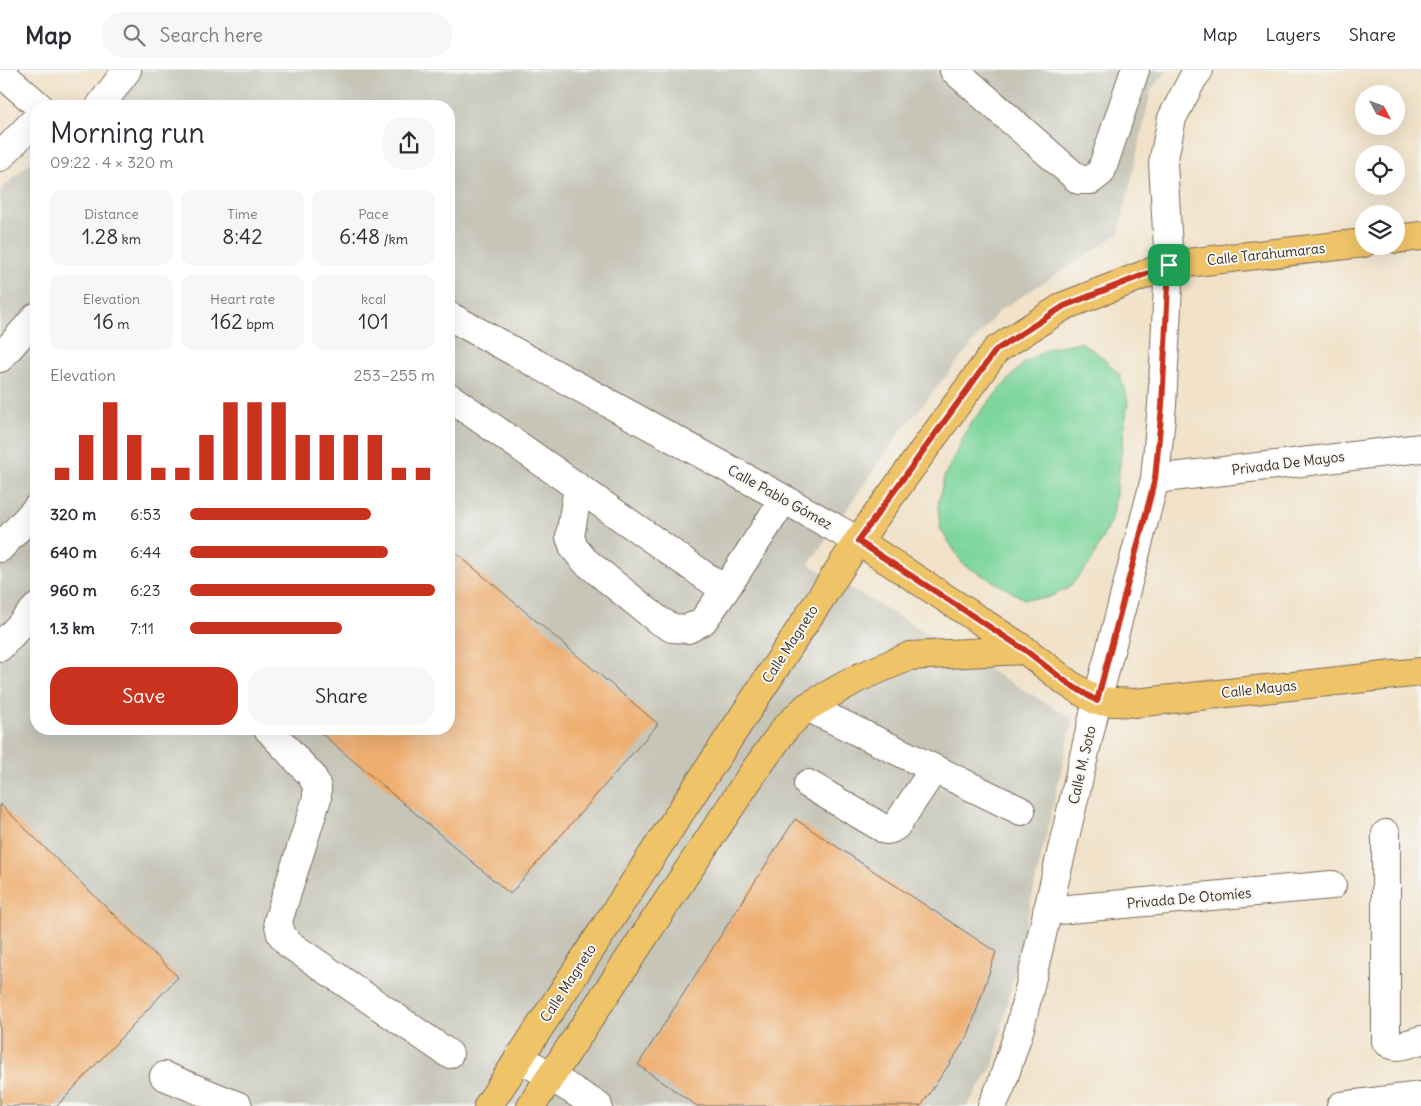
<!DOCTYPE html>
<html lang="en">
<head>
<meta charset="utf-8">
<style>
  :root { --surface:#fff; --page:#f7f7f7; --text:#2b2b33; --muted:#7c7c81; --line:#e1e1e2; --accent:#c8321e }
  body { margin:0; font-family:Delius,sans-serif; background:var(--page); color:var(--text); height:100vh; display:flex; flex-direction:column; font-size:19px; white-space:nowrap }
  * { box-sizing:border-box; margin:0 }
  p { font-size:16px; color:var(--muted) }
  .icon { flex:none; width:28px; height:28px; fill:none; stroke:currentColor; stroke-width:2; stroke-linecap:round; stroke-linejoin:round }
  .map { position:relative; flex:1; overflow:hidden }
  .panel { position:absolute; left:30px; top:30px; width:425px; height:635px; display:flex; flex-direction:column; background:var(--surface); border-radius:20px; box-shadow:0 5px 20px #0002 }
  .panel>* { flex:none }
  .needle { width:32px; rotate:131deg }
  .fabs { position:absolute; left:1355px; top:15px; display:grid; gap:10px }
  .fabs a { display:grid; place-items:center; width:50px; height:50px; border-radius:50%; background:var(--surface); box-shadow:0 5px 20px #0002; font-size:25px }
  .pin { position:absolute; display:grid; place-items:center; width:42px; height:42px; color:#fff; margin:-21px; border-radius:10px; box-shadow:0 2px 8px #0006 }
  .round { display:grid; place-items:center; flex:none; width:52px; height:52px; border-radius:20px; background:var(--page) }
  .headline { display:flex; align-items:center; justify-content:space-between; height:85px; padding:0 20px }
  h1 { font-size:28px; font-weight:600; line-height:38px }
  .stats { display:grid; grid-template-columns:repeat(3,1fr); gap:8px; height:85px; padding:5px 20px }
  .stats div { display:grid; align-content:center; border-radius:12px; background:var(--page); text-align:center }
  .stats b { font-size:21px; font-weight:600 }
  .stats small { font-size:14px; font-weight:400 }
  .stats p { font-size:14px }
  .chart { height:140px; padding:10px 20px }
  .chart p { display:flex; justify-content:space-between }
  .chart svg { width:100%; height:90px; margin-top:5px; stroke:var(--accent); stroke-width:6 }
  .primary-button { display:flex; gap:10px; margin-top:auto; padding:10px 20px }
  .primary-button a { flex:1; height:58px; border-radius:20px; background:var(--accent); color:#fff; font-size:20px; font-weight:600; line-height:58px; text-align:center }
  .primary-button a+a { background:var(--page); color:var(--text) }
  ul { padding:0 20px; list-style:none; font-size:16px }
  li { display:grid; grid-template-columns:80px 60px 1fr; align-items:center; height:38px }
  li i { height:12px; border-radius:6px; background:var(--accent) }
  header { display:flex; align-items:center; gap:30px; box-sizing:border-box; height:70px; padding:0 25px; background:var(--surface); border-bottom:1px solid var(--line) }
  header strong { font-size:24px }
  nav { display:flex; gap:28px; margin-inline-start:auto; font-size:18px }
  .search { width:350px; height:45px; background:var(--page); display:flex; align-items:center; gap:12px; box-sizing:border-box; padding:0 18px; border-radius:20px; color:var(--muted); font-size:19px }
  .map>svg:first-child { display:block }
  .industrial { fill:#c6c5b8 }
  .green { fill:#7dd69c; stroke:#5c805d }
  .building { fill:#eeae6f }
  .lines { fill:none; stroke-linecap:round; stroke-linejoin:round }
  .minor-casing { stroke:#7b6a5a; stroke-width:30 }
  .major-casing { stroke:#7b6a5a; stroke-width:30 }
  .minor { stroke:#fff; stroke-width:28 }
  .major { stroke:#efc469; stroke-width:28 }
  .route-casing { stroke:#fff; stroke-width:10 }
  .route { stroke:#c8321e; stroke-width:6 }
  .labels { text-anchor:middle; stroke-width:4; stroke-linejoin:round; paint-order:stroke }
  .street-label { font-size:14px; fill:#3b2a1e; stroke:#f6f6f2 }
</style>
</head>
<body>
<header>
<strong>Map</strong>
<div class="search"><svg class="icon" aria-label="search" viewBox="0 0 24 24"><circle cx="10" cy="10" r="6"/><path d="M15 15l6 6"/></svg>Search here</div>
<nav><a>Map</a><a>Layers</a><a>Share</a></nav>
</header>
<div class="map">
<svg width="1421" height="1036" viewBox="0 0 1421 1036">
  <rect width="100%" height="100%" fill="#f6f6f2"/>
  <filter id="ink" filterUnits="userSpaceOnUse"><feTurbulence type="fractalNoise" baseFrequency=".02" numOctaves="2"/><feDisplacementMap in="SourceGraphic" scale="10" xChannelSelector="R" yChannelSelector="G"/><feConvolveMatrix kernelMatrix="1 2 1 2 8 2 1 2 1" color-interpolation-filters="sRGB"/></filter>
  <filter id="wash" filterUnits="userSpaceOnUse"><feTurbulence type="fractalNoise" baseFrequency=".0096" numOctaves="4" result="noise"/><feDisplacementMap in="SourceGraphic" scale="20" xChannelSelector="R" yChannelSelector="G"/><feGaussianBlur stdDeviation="1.12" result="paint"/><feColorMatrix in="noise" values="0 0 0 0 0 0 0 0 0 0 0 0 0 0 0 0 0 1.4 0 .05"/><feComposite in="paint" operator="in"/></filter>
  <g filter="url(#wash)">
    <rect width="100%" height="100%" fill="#f1e2c9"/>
    <path class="industrial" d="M128,0h1040l-17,20 -32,144 -120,77 -100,123 -90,130 264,155 -80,347 -26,40h-967v-915l36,-34v572h413v-623h-359z"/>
    <path class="green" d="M1081,272l22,16 16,16 9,27 -15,115 -23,48 -23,25 -20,9 -23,1 -61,-35 -23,-36 -2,-23 6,-28 26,-53 27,-32 26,-28 26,-16z"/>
    <g id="blocks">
      <path class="building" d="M449,477l209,177 -148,170 -194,-165h133z
        M0,734l178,173 -121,129h-57z
        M795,749l201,133 -28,84 -47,70h-224l-59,-41z"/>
    </g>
  </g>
  <g filter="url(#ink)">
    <use href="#blocks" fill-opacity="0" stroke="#7b6a5a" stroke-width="1"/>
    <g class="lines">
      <g class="minor-casing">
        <path id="minor" d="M954,0l125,110h12l10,-8 34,-102
          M0,2l39,34
          M100,36l27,-36
          M0,87l36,-38
          M449,246l335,183 74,42
          M0,288l36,-41
          M449,327l276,193
          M1155,409l266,-31
          M578,418l-8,49 4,11 11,13 73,59 14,8 16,1 15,-8 22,-31 59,-91
          M0,478l36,-39
          M0,577l36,-39
          M807,637l214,104
          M268,659l44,47 5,11v11l-39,123 3,13 8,10 160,110
          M808,714l78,46 5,-1 5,-3 38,-57
          M1386,764v207c9,10 23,2 35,-1
          M1047,841l285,-26
          M519,987l79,49
          M164,1006l74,30
          M992,1036l9,-20 19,-58 77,-327 58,-222 7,-74 7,-140 -6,-102 9,-45 21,-40 6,-8
          M1341,1036l80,-10"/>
      </g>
      <g class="major-casing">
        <path id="major" d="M1396,169l25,-3
          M858,471l167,109 44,34 28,17 38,2 286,-31
          M488,1036l370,-565 138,-191 68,-44 105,-41 195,-22
          M531,1036l222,-333 33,-46 21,-20 51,-29 52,-22 115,-6"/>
      </g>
      <use href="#minor" class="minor"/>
      <use href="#major" class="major"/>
    </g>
  </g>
  <g class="lines" filter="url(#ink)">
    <g class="route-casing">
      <path id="route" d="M1169,195l-7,141 -7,73 -58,222 -28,-17 -44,-34 -167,-109 138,-191 68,-44z"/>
    </g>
    <use href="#route" class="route"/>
  </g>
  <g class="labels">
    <g class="street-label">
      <text transform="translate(1266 184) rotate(-6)" y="5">Calle Tarahumaras</text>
      <text transform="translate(1288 393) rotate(-7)" y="5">Privada De Mayos</text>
      <text transform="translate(780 427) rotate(29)" y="5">Calle Pablo Gómez</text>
      <text transform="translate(790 574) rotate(-57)" y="5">Calle Magneto</text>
      <text transform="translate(1259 619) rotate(-6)" y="5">Calle Mayas</text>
      <text transform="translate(1082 695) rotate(-77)" y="5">Calle M. Soto</text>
      <text transform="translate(1189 828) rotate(-5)" y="5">Privada De Otomíes</text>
      <text transform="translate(568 913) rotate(-57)" y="5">Calle Magneto</text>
    </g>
  </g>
</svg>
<div class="fabs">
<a><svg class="needle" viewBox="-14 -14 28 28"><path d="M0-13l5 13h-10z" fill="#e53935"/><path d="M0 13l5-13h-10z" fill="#7c7c81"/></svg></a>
<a><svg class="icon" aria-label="locate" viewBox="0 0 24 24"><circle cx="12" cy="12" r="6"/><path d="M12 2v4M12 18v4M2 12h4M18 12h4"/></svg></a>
<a><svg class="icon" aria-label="layers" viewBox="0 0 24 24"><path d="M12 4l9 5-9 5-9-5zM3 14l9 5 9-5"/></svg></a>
</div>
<div class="pin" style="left:1169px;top:195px;background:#1e9e55"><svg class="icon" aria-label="arrive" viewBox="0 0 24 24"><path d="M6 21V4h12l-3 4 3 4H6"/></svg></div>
<section class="panel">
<div class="headline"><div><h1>Morning run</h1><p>09:22 · 4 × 320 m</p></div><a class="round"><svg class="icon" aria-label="share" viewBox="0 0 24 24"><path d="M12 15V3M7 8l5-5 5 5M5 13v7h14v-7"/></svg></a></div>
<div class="stats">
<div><p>Distance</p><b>1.28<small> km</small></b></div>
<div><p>Time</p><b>8:42</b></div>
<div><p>Pace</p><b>6:48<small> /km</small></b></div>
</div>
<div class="stats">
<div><p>Elevation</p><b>16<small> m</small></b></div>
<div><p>Heart rate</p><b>162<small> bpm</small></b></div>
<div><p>kcal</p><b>101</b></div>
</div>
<div class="chart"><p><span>Elevation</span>253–255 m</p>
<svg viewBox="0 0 160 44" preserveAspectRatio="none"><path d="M5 44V38M15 44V22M25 44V6M35 44V22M45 44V38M55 44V38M65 44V22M75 44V6M85 44V6M95 44V6M105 44V22M115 44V22M125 44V22M135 44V22M145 44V38M155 44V38"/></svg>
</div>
<ul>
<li><b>320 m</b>6:53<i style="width:74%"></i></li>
<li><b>640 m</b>6:44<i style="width:81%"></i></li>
<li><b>960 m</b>6:23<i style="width:100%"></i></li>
<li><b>1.3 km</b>7:11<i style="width:62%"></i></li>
</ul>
<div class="primary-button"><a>Save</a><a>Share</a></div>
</section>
</div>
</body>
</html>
